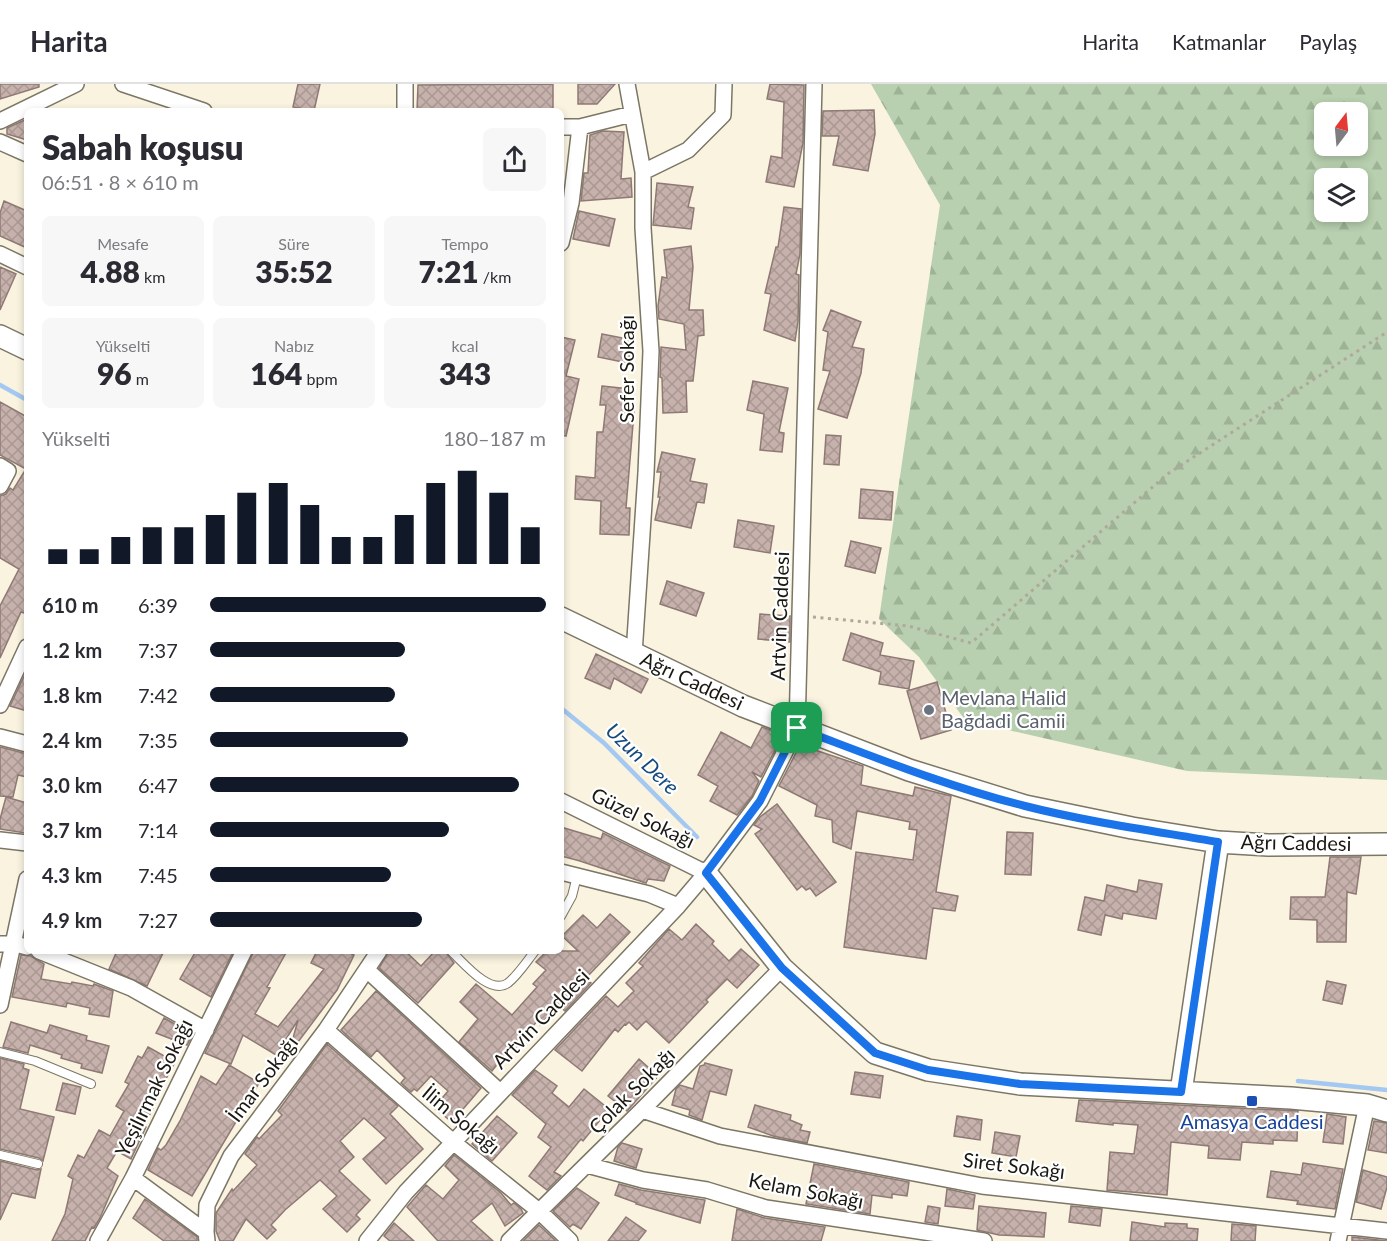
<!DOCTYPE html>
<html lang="tr">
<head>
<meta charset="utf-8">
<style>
  :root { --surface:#fff; --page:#f7f7f7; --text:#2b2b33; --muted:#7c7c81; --line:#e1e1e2; --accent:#111827 }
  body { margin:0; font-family:Lato,sans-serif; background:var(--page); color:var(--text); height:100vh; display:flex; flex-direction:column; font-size:22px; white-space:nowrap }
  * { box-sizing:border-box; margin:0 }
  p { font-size:20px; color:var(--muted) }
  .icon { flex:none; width:33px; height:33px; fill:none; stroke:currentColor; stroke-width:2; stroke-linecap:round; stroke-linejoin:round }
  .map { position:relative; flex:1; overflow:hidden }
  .details { position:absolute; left:24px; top:24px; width:540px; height:846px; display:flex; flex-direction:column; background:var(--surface); border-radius:9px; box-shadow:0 3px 9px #0003 }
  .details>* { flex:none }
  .needle { width:39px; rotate:16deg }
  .controls { position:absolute; left:1314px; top:18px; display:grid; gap:12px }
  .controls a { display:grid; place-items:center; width:54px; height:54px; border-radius:9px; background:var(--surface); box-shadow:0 3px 9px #0003; font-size:30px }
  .pin { position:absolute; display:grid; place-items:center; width:51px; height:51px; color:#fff; margin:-26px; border-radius:12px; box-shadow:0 3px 9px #0006 }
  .round { display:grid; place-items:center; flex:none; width:63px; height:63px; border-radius:9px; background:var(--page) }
  .overview { display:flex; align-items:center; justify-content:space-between; height:102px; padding:0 18px }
  h1 { font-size:33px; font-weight:800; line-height:45px }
  .metrics { display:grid; grid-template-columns:repeat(3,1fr); gap:9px; height:102px; padding:6px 18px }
  .metrics div { display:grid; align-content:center; border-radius:9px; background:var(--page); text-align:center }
  .metrics b { font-size:30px; font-weight:800 }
  .metrics small { font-size:16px; font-weight:400 }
  .metrics p { font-size:16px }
  .chart { height:168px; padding:12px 18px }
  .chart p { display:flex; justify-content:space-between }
  .chart svg { width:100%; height:108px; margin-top:6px; stroke:var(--accent); stroke-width:6 }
  ul { padding:0 18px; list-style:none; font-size:20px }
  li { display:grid; grid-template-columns:96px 72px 1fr; align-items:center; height:45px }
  li i { height:15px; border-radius:8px; background:var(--accent) }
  header { display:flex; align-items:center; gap:36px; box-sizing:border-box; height:84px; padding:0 30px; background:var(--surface); border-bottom:2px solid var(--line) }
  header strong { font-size:28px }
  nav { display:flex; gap:33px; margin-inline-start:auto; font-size:21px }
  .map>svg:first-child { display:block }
  .forest { fill:url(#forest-firs); fill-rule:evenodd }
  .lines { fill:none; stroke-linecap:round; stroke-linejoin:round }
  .stream { stroke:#a3c8f2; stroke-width:4.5 }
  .building { fill:url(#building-cross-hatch); stroke:#8e7975; stroke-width:1.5 }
  .lane-casing { stroke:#7b7665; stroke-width:10 }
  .street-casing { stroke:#7b7665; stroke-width:18 }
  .secondary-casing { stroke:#7b7665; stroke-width:24 }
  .path { stroke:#aea99a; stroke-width:3; stroke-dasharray:3 4.5; stroke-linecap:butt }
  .lane { stroke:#fff; stroke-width:8 }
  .street { stroke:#fff; stroke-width:15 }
  .secondary { stroke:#fff; stroke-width:21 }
  .route-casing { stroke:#fff; stroke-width:12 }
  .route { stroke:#1a73e8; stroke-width:8 }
  .worship-dot { fill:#6b7280; stroke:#fff; stroke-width:2 }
  .transit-dot { fill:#1a4fb4; stroke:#fff; stroke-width:2 }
  .labels { text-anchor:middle; stroke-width:4.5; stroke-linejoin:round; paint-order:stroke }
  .street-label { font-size:20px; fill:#1a1811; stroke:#fff }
  .worship-label { font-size:20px; fill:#5b616d; stroke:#fff; text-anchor:start }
  .transit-label { font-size:20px; fill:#164399; stroke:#fff }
  .water-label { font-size:21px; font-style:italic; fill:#164a7d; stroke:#fff }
</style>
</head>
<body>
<header>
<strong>Harita</strong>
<nav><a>Harita</a><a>Katmanlar</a><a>Paylaş</a></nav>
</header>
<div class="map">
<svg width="1387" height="1157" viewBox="0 0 1387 1157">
  <defs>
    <pattern id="forest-firs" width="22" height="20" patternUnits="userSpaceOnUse" patternTransform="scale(1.5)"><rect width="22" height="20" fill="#b8d0af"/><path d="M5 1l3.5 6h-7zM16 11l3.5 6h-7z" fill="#9eb296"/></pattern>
    <pattern id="building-cross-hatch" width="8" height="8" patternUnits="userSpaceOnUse" patternTransform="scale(1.5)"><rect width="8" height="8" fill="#c7b1ac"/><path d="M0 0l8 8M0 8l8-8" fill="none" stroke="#aa9893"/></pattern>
  </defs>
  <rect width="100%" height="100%" fill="#f9f3e0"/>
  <path class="forest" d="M871,0h516v696l-200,-9 -222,-51 -46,-63 -40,-38 61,-414zM1324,28h34v34h-34zM1324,94h34v34h-34z"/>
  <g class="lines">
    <path class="stream" d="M0,301l27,15
      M561,624l43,35 93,94
      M1298,997l89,9"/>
  </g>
  <path class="building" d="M0,0h39v3l-39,12z
    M298,0h22l-6,27 -21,-4z
    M553,0v27h-22v-2l-114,2 1,-26z
    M578,0h37l-18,20h-19z
    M770,0l34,1 -1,58 -9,44 -28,-5 5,-26 11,2 2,-56 -17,-3z
    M874,26l1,24 -7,37 -35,-6 6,-29h-17l1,-25z
    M27,35v21l-20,-6v-6z
    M603,47l21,1 -3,47 10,-1 1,19 -51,4 3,-28h4l2,-38z
    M657,99l36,4 -5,20 6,1 -3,21 -38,-4z
    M4,117l23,10v37l-27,-12v-23z
    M784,123l17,2 -1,45 -4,20 3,1 -1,46 -3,20 -31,-11 7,-36 -6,-1 11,-46h2z
    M579,127l36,8 -6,27 -36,-7z
    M691,162l2,21 -4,43h14l1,25 -6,1 -5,45h-7l1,31 -24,1 -1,-35 -2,-1 1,-30 25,3 -2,-26 -25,-5 -1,-13 4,-29 5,1 -3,-28z
    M0,183l16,7 -16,36z
    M831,226l30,12 -9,25 12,2 -3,24 -14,45 -29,-9 12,-38 -7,-1 5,-38 -5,-2z
    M602,250l31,6 -5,23 -30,-6z
    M561,253l14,3 -9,36 13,3 -13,57 -5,-1z
    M753,297l35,7 -9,44 5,1 -2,19 -22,-2 4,-36 -17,-4z
    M602,302l28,3 -2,23h6l-8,96h4l-1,27 -29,-1 1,-33 -26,-2 1,-23 19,2 2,-46h6l3,-27h-6z
    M0,318l27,15v197l-6,-2 -21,46v-52l19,-37 -19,-11v-62l6,-2 4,-6 3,2 13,-21 -26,-14z
    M826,351l15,1 -2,29 -15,-1z
    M662,368l33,7 -5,22 17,3 -3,19 -7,-1 -6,26 -36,-8 5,-23h-2l3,-25h-4z
    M861,405l32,3 -2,28 -32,-2z
    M738,436l36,6 -4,27 -36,-6z
    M851,457l30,7 -6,25 -30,-7z
    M667,497l37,12 -8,23 -36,-12z
    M760,530l30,2v26l-32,-3z
    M851,549l32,10 -3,12 34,6 -5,28 -30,-5 2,-12 -38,-12z
    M596,570l52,25 -7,14 -27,-15 -4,11 -25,-11z
    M27,586v41l-17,-5z
    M937,598l14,48 -30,9 -14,-48z
    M762,643l21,8 -22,42 -9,-5 7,9 -7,15 -15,19 -27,-14 8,-15 -20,-11 23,-43 30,16z
    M800,661l63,21 -2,19 52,11 2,-9 36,9 -15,96 22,4 -3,15 -22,-3 -7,51 -82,-12 12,-95 57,8 4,-30 -8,-1 1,-7 -53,-11 -6,38 -18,-7 -1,-22 -17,-4 2,-11 -38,-19z
    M0,663l27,7v23l-9,-2 -5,22 -13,-1z
    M6,713l21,6 -2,30 -25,-4v-10z
    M777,720l59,78 -20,14 -6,-8 -4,2 -4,-4 -5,4 -42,-56 7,-5 -8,-4 6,-8z
    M561,743l40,12 2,-6 67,33 -6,15 -16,-2 -2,4 -66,-22 -19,-5z
    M1007,748l26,1 -2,42 -26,-1z
    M1330,773h31l-5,37 -9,-2 -1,50h-29v-22l-27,-1 1,-22h34z
    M1139,796l23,4 -6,35 -33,-6 -1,6 -17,-4 -4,20 -23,-5 7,-33 19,4 3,-16 30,7z
    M610,830l20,18 -45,47 6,4 -26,28 -7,-6 -18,20 -3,-4 -22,28 -3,-3 -20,25 -33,-29 19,-23 -18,-17 16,-18 36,31 25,-28 -4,-3 13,-14 -10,-8 11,-11h31l-16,-15 21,-21 14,13z
    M696,840l18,17 -2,3 17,17 12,-12 18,16 -22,23 -10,-9 -21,21 2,2 -39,41 -23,-22 -9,9 -8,-8 -3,3 -1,-1 -7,8 -3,-3 -33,42 -27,-21 51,-54 12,11 16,-16 -8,-8 17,-17 -4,-3 30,-34 13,11z
    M117,867h47l-17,35 -38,-17z
    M196,867h30l6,3 -21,43 -31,-18z
    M254,867h33l-20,36 3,1 -15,26 23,13 46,-58 -13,-6 6,-12h29l8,4 -17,35 -45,60 -2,-1 8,-29 -22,35 -33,-20 -12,29 -26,-11z
    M389,867h16l16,15 14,-15h10l9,12 -36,40 -39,-35z
    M21,871l10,1 13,8 -3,15 30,5 1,-2 21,4 1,-2 19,7 -4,26 -20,-3 1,-6 -23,-5 -1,4 -54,-10z
    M1327,897l19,4 -4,19 -19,-4z
    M376,907l105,97 -29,34 -18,-14 14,-17 -17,-15 -14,15 -3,-2 -3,3 -10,-9 4,-5 -28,-28 -6,7 -30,-27z
    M164,934l29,16 -6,11 -31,-12z
    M11,938l36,11 3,-8 37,11 -1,4 23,6 -7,27 -21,-5 1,-4 -21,-6 1,-3 -32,-10 -2,8 -25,-6z
    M327,960l71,62 -8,8 33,35 -37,35 -23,-25 23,-21 -22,-20 -24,23 14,16 -15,14 31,29 -14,15 4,4 -13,13 -24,-23 14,-13 -17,-16 -35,30 -14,15 5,5 -9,9 -21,-20 -13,22h-13l-4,-10v-18l16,-24 1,2 24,-26 -12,-11 12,-17 2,2 23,-24 -4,-4z
    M148,963l27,15 -22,41 2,1 -11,22 2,1 -15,32 -14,-8 -10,17 11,8 -18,42 -6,10 -2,-1 -7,14h-33l13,-27 8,-35 -5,-3 10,-21 6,3 15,-28 11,6 14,-25 -8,-5 13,-22 -4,-2 13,-26 4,2z
    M0,974l24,6 -1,4 6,2 -9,39 34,8 -11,44 -4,-3 -39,-9z
    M639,975l19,17 -31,35 -19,-15z
    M705,979l27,7 -6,25 -16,-4 -8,29 -13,-5 1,-5 -18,-5 4,-16 4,-4 13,4 7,-23 4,-1z
    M229,981l30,18 -67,113 -44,-26 10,-22 3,2 5,-5 14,-24 21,-45 15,9z
    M535,986l22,16 -5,7 17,14 15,-18 25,20 -26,32 -2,-2 -27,33 7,4 -14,14 -18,-14 22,-29 -13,-10 8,-13 -34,-29z
    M855,988l28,4 -3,22 -29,-4z
    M63,999l18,4 -6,27 -19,-4z
    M1079,1016l219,11 -1,30 -24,-1v4l-31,-2 -2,18 -32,-2 1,-12 -38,-4 -4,53 -60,-5 3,-38 24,2 4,-29 -25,-2v2l-37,-4z
    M755,1021l36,10 -1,5 12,5 -2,5 10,2 -3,11 -34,-7 -25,-9z
    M1327,1030l19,3 -3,27 -20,-2z
    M497,1032l20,17 -25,28 -20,-17z
    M957,1032l25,4 -2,20 -26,-4z
    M1374,1037l13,2v30l-19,-3z
    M995,1048l25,4 -4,21 -24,-4z
    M622,1059l20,6 -6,19 -22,-7 4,-14z
    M454,1071l47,38 10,12 3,-2 7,6 2,4 -18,13 -13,-23 -21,18 22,20h-55l-31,-34 19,-22 17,14 16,-19 -14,-14z
    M0,1077l37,9 4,-1 -6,29 -23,-5 -12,27z
    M1303,1079l40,6 -8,40 -38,-5 1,-3 -31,-4 4,-26 30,4z
    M814,1080l95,18 -2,14 -15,-2v4l-20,-3 -2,19 -64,-10z
    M1363,1086l24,7v10l-6,22 -25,-7z
    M619,1100l22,6 64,10 -5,23 -64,-19 1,-1 -22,-8z
    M577,1104l22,15 -18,26 -8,-5 -3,3 -17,-16z
    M947,1105l28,6 -2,14 -28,-3z
    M145,1115l52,38v4h-33l-31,-23z
    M928,1122l12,2 -2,16 -13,-2z
    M979,1122l67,7 -2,24 -45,-2 -22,-5z
    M1071,1122l31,3 -2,17 -31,-4z
    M737,1125l28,9 60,9 -4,14h-89z
    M626,1133l20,14 -8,10h-30z
    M1132,1138l33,5v-4l22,1v4l11,1 -1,12h-67z
    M394,1139l20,18h-24l-6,-5z
    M1232,1140l24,2 -1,15h-24z
    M539,1141l17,16h-33z
    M1352,1153l35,4h-35z"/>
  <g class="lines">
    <g class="lane-casing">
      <path id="lane" d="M561,832l11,-20 5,-20
        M451,867c12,11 39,45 57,32 10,-8 19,-22 27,-32
        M0,968l35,9 56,23
        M0,1071l38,9"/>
    </g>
    <g class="street-casing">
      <path id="street" d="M123,0l81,27
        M405,0v27
        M627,0l16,88v56l8,123 -5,122 -12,181
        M0,37l76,-37
        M561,43h19l52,-13
        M0,58l27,12
        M643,88l45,-22 35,-35 1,-31
        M561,159l10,-40 9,-76
        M0,170l27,13
        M0,382l8,5 -8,15
        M0,621l27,-58
        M0,653l27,7
        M561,717l145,72
        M0,756l27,3
        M561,788l88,22 29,12
        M0,860h15l12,3
        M39,867l92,37 75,42
        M367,886l133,122
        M0,921l27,-126
        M326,946l127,112 86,69 31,30
        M642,1026l78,26 262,50 405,45
        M587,1081l56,15 64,10 59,18 218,33
        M133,1094l73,54
        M98,1157l35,-63 111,-227
        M207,1157l-1,-9 1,-27 24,-49 95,-126 53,-79
        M367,1157l39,-49 272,-286 28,-33 54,-72 37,-73 17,-644
        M509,1157l133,-131 140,-142
        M1338,1157l29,-136"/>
    </g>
    <g class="secondary-casing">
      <path id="secondary" d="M0,252l27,13
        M561,534l182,88 166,64 116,36 107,22 86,14 50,3 119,-1
        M706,789l76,95 93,85 53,17 92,14 271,14 76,7 20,6
        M1181,1008l37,-250"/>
    </g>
    <path class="path" d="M813,533l95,9 63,17 198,-170 218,-141"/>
    <use href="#lane" class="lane"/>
    <use href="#street" class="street"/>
    <use href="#secondary" class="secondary"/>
  </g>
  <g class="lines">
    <g class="route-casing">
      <path id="route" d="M797,644c75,28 151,59 228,78 63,16 129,25 193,36l-37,250 -161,-8 -92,-14 -53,-17 -93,-85 -76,-95 54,-72z"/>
    </g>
    <use href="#route" class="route"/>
  </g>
  <circle class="worship-dot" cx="929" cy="626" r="6"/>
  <rect class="transit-dot" x="1246" y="1011" width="12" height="12" rx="3"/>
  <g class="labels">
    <g class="street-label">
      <text transform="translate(627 285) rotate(-90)" y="7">Sefer Sokağı</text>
      <text transform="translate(780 532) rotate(-88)" y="7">Artvin Caddesi</text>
      <text transform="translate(692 597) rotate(25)" y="7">Ağrı Caddesi</text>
      <text transform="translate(643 734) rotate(26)" y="7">Güzel Sokağı</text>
      <text transform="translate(1296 759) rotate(1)" y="7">Ağrı Caddesi</text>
      <text transform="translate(541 935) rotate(-46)" y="7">Artvin Caddesi</text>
      <text transform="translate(263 995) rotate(-53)" y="7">İmar Sokağı</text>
      <text transform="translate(154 1004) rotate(-64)" y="7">Yeşilırmak Sokağı</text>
      <text transform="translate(632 1007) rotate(-45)" y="7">Çolak Sokağı</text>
      <text transform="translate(461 1036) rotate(40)" y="7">İlim Sokağı</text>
      <text transform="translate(1014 1082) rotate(7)" y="7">Siret Sokağı</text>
      <text transform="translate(806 1107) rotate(11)" y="7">Kelam Sokağı</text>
    </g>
    <g class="worship-label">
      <text x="941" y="621">Mevlana Halid<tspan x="941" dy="23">Bağdadi Camii</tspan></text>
    </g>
    <g class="transit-label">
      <text x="1252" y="1045">Amasya Caddesi</text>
    </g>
    <g class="water-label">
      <text transform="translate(642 675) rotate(44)" y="7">Uzun Dere</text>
    </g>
  </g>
</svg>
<div class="controls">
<a><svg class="needle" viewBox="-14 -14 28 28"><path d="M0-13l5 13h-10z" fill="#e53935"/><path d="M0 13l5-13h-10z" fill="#7c7c81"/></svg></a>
<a><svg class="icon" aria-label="layers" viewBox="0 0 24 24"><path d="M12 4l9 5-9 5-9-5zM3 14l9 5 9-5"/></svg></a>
</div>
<div class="pin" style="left:797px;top:644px;background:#1e9e55"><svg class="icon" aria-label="arrive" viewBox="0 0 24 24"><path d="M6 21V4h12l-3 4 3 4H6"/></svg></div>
<section class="details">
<div class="overview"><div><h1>Sabah koşusu</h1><p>06:51 · 8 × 610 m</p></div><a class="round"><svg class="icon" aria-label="share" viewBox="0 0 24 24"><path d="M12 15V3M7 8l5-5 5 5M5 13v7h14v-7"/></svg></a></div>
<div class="metrics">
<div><p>Mesafe</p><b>4.88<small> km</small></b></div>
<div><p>Süre</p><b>35:52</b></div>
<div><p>Tempo</p><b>7:21<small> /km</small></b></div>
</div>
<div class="metrics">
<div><p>Yükselti</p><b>96<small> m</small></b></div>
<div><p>Nabız</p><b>164<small> bpm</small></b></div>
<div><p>kcal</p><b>343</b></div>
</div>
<div class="chart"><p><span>Yükselti</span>180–187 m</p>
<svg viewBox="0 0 160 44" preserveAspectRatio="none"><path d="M5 44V38M15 44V38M25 44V33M35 44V29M45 44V29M55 44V24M65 44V15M75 44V11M85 44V20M95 44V33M105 44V33M115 44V24M125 44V11M135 44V6M145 44V15M155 44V29"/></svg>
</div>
<ul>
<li><b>610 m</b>6:39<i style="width:100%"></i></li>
<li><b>1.2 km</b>7:37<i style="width:58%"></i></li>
<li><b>1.8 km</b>7:42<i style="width:55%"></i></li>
<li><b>2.4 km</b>7:35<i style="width:59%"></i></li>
<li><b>3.0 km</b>6:47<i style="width:92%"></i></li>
<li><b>3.7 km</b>7:14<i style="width:71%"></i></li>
<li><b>4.3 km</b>7:45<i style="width:54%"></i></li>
<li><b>4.9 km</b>7:27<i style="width:63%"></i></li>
</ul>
</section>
</div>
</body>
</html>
